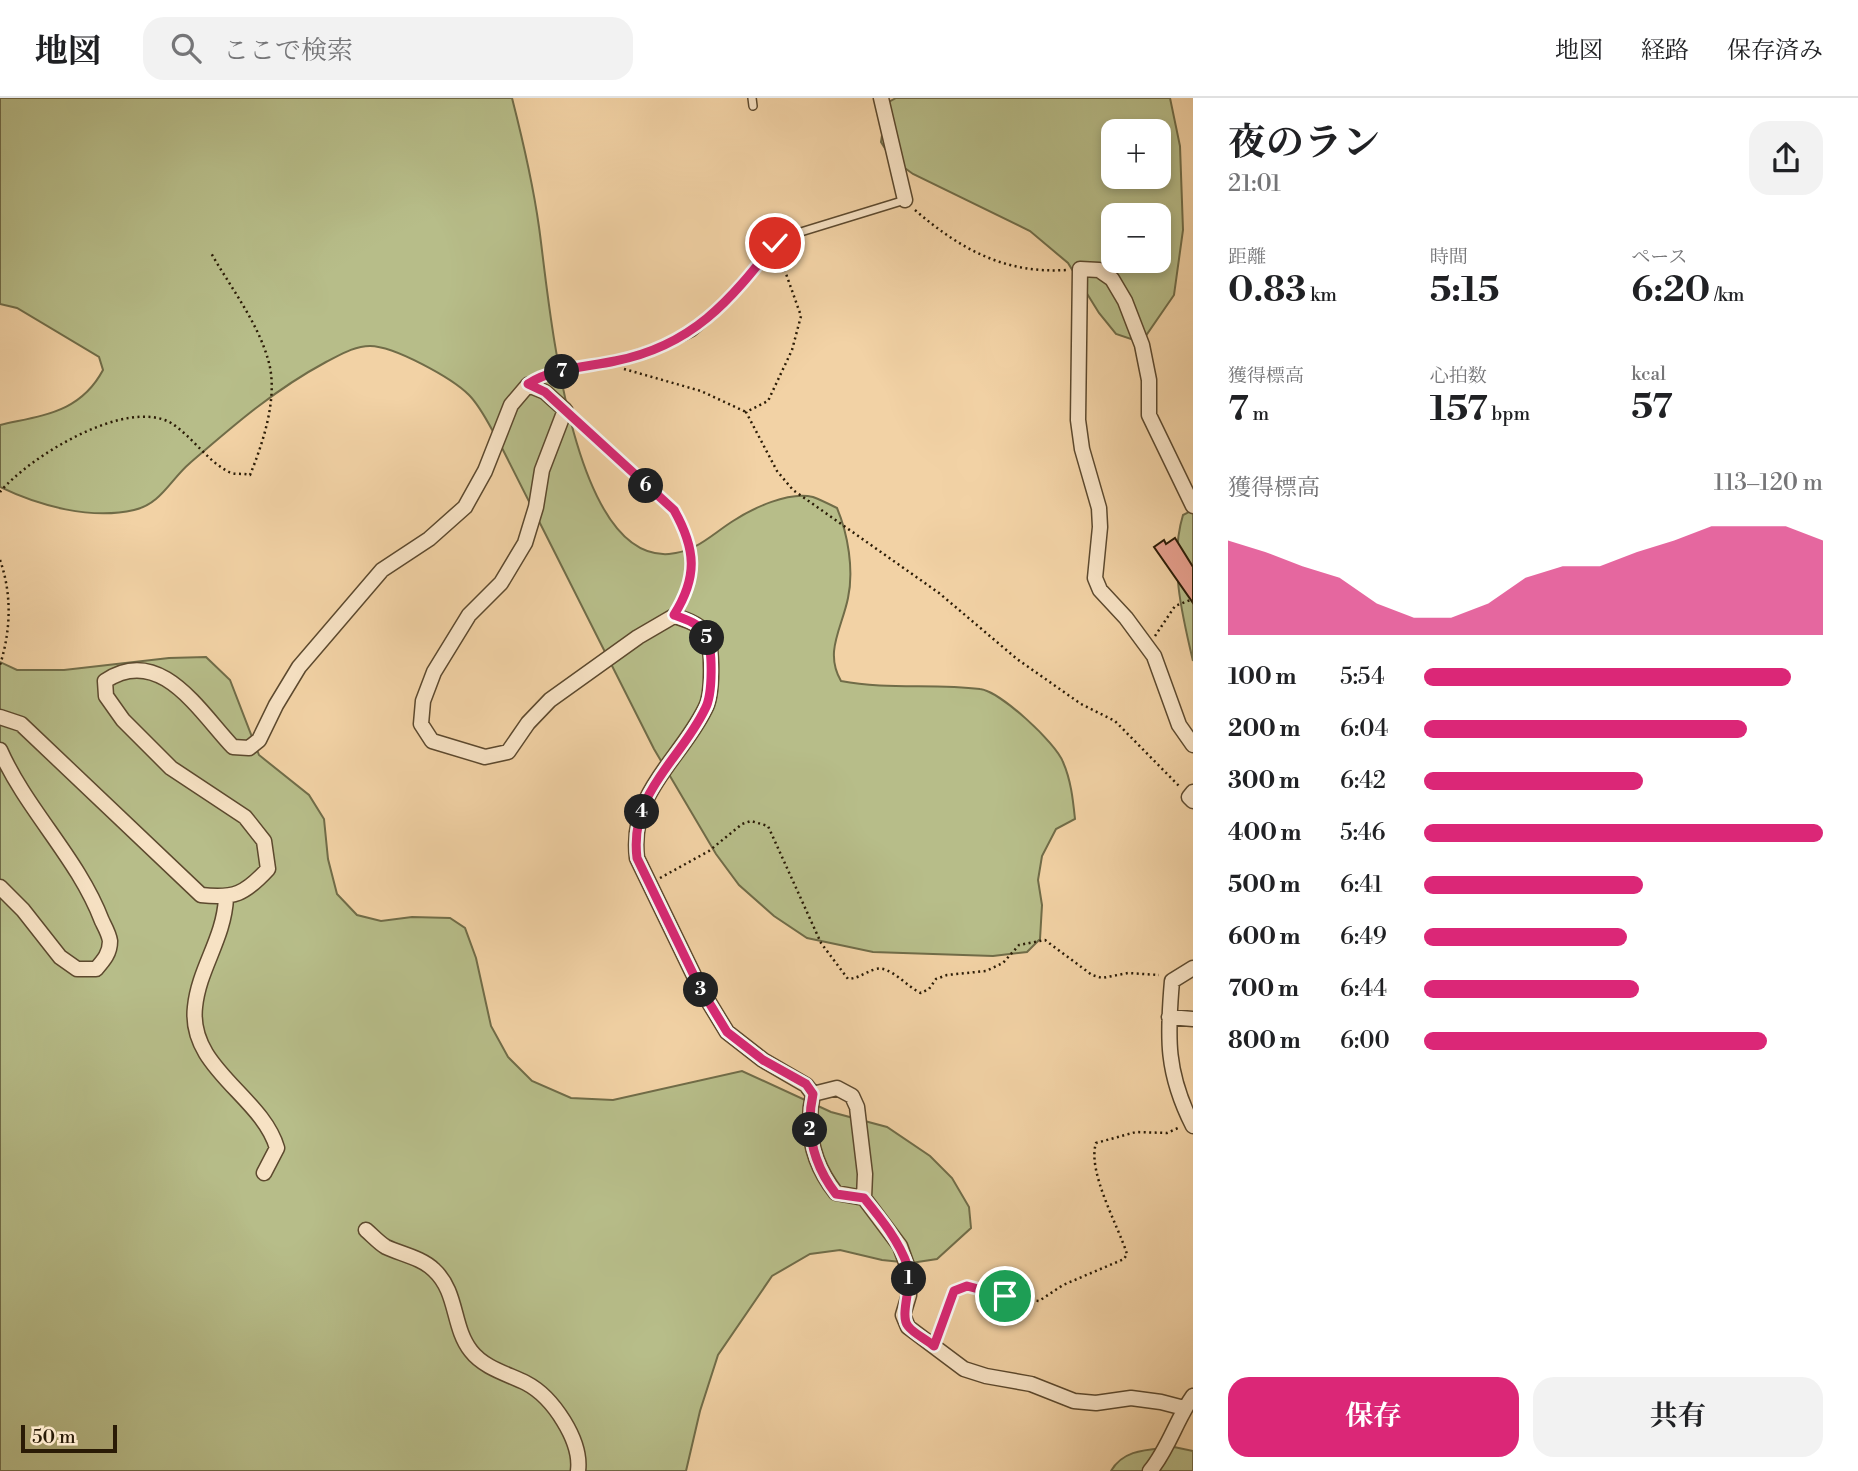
<!DOCTYPE html>
<html lang="ja">
<head>
<meta charset="utf-8">
<style>
  :root { --surface:#fff; --page:#f2f2f2; --text:#202124; --muted:#757577; --line:#e0e0e0; --accent:#db2777 }
  body { margin:0; font-family:"Libre Bodoni","Noto Serif JP",serif; background:var(--page); color:var(--text); height:100vh; display:flex; flex-direction:column; font-size:26px; white-space:nowrap }
  * { box-sizing:border-box; margin:0 }
  p { font-size:23px; color:var(--muted) }
  .icon { flex:none; width:38px; height:38px; fill:none; stroke:currentColor; stroke-width:2; stroke-linecap:round; stroke-linejoin:round }
  .map { position:relative; flex:1; overflow:hidden }
  .details { display:flex; flex-direction:column; background:var(--surface); width:665px }
  .details>* { flex:none }
  .tools { position:absolute; left:1101px; top:21px; display:grid; gap:14px }
  .tools a { display:grid; place-items:center; width:70px; height:70px; border-radius:14px; background:var(--surface); box-shadow:0 4px 10px #0003; font-size:35px }
  .scale { position:absolute; left:21px; bottom:18px; width:96px; box-sizing:border-box; padding-left:7px; border:4px solid #2a1b06; border-top:0; font-size:19px; line-height:24px; white-space:nowrap; color:#2a1b06; -webkit-text-stroke:5px #f7e2c4; paint-order:stroke }
  .pin { position:absolute; display:grid; place-items:center; width:60px; height:60px; color:#fff; margin:-30px; border:4px solid #fff; border-radius:50%; box-shadow:0 2px 7px #0007 }
  .km { position:absolute; width:35px; height:35px; margin:-18px; border-radius:50%; background:#222; color:#fff; font-size:19px; line-height:35px; text-align:center }
  .round { display:grid; place-items:center; flex:none; width:74px; height:74px; border-radius:21px; background:var(--page) }
  .headline { display:flex; align-items:center; justify-content:space-between; height:119px; padding:0 35px }
  h1 { font-size:38px; font-weight:700; line-height:52px }
  .stats { display:grid; grid-template-columns:repeat(3,1fr); gap:10px; height:119px; padding:7px 35px }
  .stats div { display:grid; align-content:center }
  .stats b { font-size:35px; font-weight:700 }
  .stats small { font-size:19px; font-weight:400 }
  .stats p { font-size:19px }
  .chart { height:196px; padding:14px 35px }
  .chart p { display:flex; justify-content:space-between }
  .chart svg { width:100%; height:126px; margin-top:7px; fill:var(--accent); opacity:.7 }
  .button { display:flex; gap:14px; margin-top:auto; padding:14px 35px }
  .button a { flex:1; height:80px; border-radius:21px; background:var(--accent); color:#fff; font-size:28px; font-weight:700; line-height:80px; text-align:center }
  .button a+a { background:var(--page); color:var(--text) }
  ul { padding:0 35px; list-style:none; font-size:23px }
  li { display:grid; grid-template-columns:112px 84px 1fr; align-items:center; height:52px }
  li i { height:18px; border-radius:9px; background:var(--accent) }
  header { display:flex; align-items:center; gap:42px; box-sizing:border-box; height:98px; padding:0 35px; background:var(--surface); border-bottom:2px solid var(--line) }
  header strong { font-size:33px }
  nav { display:flex; gap:38px; margin-inline-start:auto; font-size:24px }
  .search { width:490px; height:63px; background:var(--page); display:flex; align-items:center; gap:18px; box-sizing:border-box; padding:0 24px; border-radius:21px; color:var(--muted); font-size:26px }
  main { display:flex; flex:1; min-height:0 }
  .map>svg:first-child { display:block }
  .green { fill:#b7bd89; stroke:#706c48; stroke-width:2; fill-rule:evenodd }
  .building { fill:#e9a190; stroke:#2a1b06; stroke-width:2 }
  .lines { fill:none; stroke-linecap:round; stroke-linejoin:round }
  .lane-casing { stroke:#5c492e; stroke-width:10 }
  .street-casing { stroke:#5c492e; stroke-width:17 }
  .path { stroke:#2a1b06; stroke-width:2.5; stroke-dasharray:2 3.5; stroke-linecap:butt }
  .lane { stroke:#f7e2c4; stroke-width:7 }
  .street { stroke:#f7e2c4; stroke-width:14 }
  .route-casing { stroke:#fff; stroke-width:14 }
  .route { stroke:#db2777; stroke-width:9 }
</style>
</head>
<body>
<header>
<strong>地図</strong>
<div class="search"><svg class="icon" aria-label="search" viewBox="0 0 24 24"><circle cx="10" cy="10" r="6"/><path d="M15 15l6 6"/></svg>ここで検索</div>
<nav><a>地図</a><a>経路</a><a>保存済み</a></nav>
</header>
<main>
<div class="map">
<svg width="1193" height="1373" viewBox="0 0 1193 1373">
  <rect width="100%" height="100%" fill="#f2d2a5"/>
  <filter id="stains"><feTurbulence type="fractalNoise" baseFrequency=".00286" numOctaves="4"/><feColorMatrix values="0 0 0 0 .2 0 0 0 0 .09 0 0 0 0 .02 0 0 0 .5 -.17"/></filter>
  <radialGradient id="worn" r=".72"><stop offset=".6" stop-color="#630" stop-opacity="0"/><stop offset="1" stop-color="#630" stop-opacity=".3"/></radialGradient>
  <path class="green" d="M0,0h512c11,43 21,86 27,129 10,70 30,334 130,327 27,-2 42,-19 64,-33 20,-13 56,-30 80,-24 8,3 16,7 24,11 11,26 17,62 11,90 -6,30 -24,54 -7,83 47,9 93,2 139,8 20,2 76,54 83,73 8,18 10,38 12,57l-19,10 -14,27 -4,24 4,25 -2,34 -13,13 -34,4 -120,-4 -66,-14 -33,-22 -35,-31 -23,-31 -62,-105 -154,-305c-9,-15 -18,-36 -31,-49 -17,-17 -75,-49 -99,-49 -16,0 -30,9 -44,16 -52,28 -92,63 -136,101 -20,17 -29,41 -56,47 -43,10 -95,-4 -134,-23v-62c43,-10 80,-12 103,-55l-4,-13 -82,-49 -17,-4z
    M896,0h274l10,48 3,84 -9,65 -29,42 -14,2 -15,-5 -17,-21 -31,-50 -38,-32 -117,-57 -22,-16 -10,-16 6,-39zM1113,33h45v46h-45zM1113,117h45v46h-45z
    M1193,412v151c-11,-46 -24,-100 -10,-146z
    M206,559l24,23 29,75 50,40 15,24 4,40 9,35 20,21 24,6 31,-4 38,1 15,10 11,30 15,68 17,31 24,24 39,17 42,2 129,-29 89,41 56,15 43,29 22,22 17,29 2,21 -34,31 -26,4 -29,-3 -42,-10 -30,4 -38,22 -54,79 -18,56 -14,60h-686v-809l17,8h47l105,-12z
    M1174,1349l19,4v20h-82c13,-23 39,-21 63,-24z"/>
  <path class="building" d="M1175,440l18,29v36l-39,-56 10,-7 2,4z"/>
  <g class="lines">
    <g class="lane-casing">
      <path id="lane" d="M752,0l1,8
        M528,287l11,-9 81,-16 53,-18 20,-10 21,-18 64,-75 127,-39"/>
    </g>
    <g class="street-casing">
      <path id="street" d="M881,0l24,102
        M1193,408l-44,-91v-35l-7,-35 -17,-44 -13,-22 -13,-9 -19,-1 -2,151 4,29 17,59 1,19 -5,51 5,12 26,28 28,38 25,69 14,20
        M0,619l21,7 180,171c33,4 44,-1 67,-26l-4,-28 -19,-24 -74,-49 -48,-48 -17,-24 -1,-15c55,-37 94,30 128,66l16,1 10,-8 17,-35 23,-38 83,-97 47,-31 36,-32 20,-36 26,-66 17,-20 17,7 20,18 -23,60 -6,37 -11,36 -24,40 -32,32 -35,57 -11,29 -2,23 11,17 53,16 23,-5 20,-29 22,-23 88,-63 36,-21c11,3 26,8 32,18 7,15 7,61 -1,75 -25,51 -76,83 -68,149l62,128 28,46 36,28 43,25 7,9c-8,37 0,70 23,99l28,5 36,48 9,25v24l-6,20 5,12 56,42 22,7 45,8 43,17 22,2 35,-5 30,4 23,6
        M0,652c27,61 78,108 102,171 3,6 7,13 8,20 0,12 -6,19 -14,28h-19l-17,-12 -37,-47 -23,-23
        M1193,694l-4,5 4,4
        M226,800c-2,41 -27,70 -31,109 -7,61 67,89 82,141l-13,25
        M1193,870l-21,13c-5,57 -6,92 21,145
        M1169,919l24,2
        M813,996l24,-6 15,8 5,11 8,67 -1,24
        M366,1132c7,6 13,13 20,17 15,7 36,11 48,23 24,22 18,57 37,81 13,17 37,23 55,32 27,14 56,58 52,88
        M1150,1373c19,-23 26,-51 43,-75"/>
    </g>
    <path class="path" d="M915,112c45,39 90,64 151,60
      M779,156l22,62 -9,34 -24,51 -22,11 31,59 16,19 146,103 78,66 64,45 34,17 65,66
      M624,271l77,22 45,21
      M575,321l99,91 14,24 4,43 -11,27
      M0,394c29,-35 126,-95 171,-69 21,13 36,38 58,49 6,3 14,1 21,3 13,-32 28,-77 19,-112 -10,-39 -38,-75 -58,-110
      M0,462c12,34 11,70 0,105
      M1155,538l20,-30 18,-7
      M660,780l49,-27 33,-27 9,-3 17,5 53,117 27,36c12,-1 17,-7 28,-10 14,-4 32,19 45,24l8,-4 7,-10 11,-4 39,-4 17,-8 16,-18 26,-5 47,35 10,3 26,-5 31,2
      M938,1237l16,-44 13,-5 57,14 15,1 24,-16 61,-26 3,-5c-9,-29 -40,-82 -31,-111l40,-11 31,1 11,-5"/>
    <use href="#lane" class="lane"/>
    <use href="#street" class="street"/>
  </g>
  <g class="lines">
    <g class="route-casing">
      <path id="route" d="M775,145c-45,58 -83,103 -160,118 -27,6 -64,7 -87,23l17,8 129,118c22,39 24,67 0,105 11,4 26,9 32,19 7,15 7,61 -1,75 -25,52 -76,83 -68,149l62,128 28,46 36,28 43,24 7,10c-8,37 0,70 23,100l28,4c18,22 35,43 44,69 5,17 -9,48 0,59 5,7 19,14 26,20l20,-55 13,-5 38,10"/>
    </g>
    <use href="#route" class="route"/>
  </g>
  <rect width="100%" height="100%" filter="url(#stains)"/>
  <rect width="100%" height="100%" fill="url(#worn)"/>
</svg>
<div class="tools">
<a>+</a>
<a>−</a>
</div>
<div class="scale">50 m</div>
<div class="pin" style="left:1005px;top:1198px;background:#1e9e55"><svg class="icon" aria-label="arrive" viewBox="0 0 24 24"><path d="M6 21V4h12l-3 4 3 4H6"/></svg></div>
<div class="pin" style="left:775px;top:145px;background:#d93025"><svg class="icon" aria-label="check" viewBox="0 0 24 24"><path d="M5 12l5 5 9-10"/></svg></div>
<b class="km" style="left:909px;top:1181px">1</b>
<b class="km" style="left:810px;top:1032px">2</b>
<b class="km" style="left:701px;top:892px">3</b>
<b class="km" style="left:642px;top:714px">4</b>
<b class="km" style="left:707px;top:540px">5</b>
<b class="km" style="left:646px;top:388px">6</b>
<b class="km" style="left:562px;top:274px">7</b>
</div>
<section class="details">
<div class="headline"><div><h1>夜のラン</h1><p>21:01</p></div><a class="round"><svg class="icon" aria-label="share" viewBox="0 0 24 24"><path d="M12 15V3M7 8l5-5 5 5M5 13v7h14v-7"/></svg></a></div>
<div class="stats">
<div><p>距離</p><b>0.83<small> km</small></b></div>
<div><p>時間</p><b>5:15</b></div>
<div><p>ペース</p><b>6:20<small> /km</small></b></div>
</div>
<div class="stats">
<div><p>獲得標高</p><b>7<small> m</small></b></div>
<div><p>心拍数</p><b>157<small> bpm</small></b></div>
<div><p>kcal</p><b>57</b></div>
</div>
<div class="chart"><p><span>獲得標高</span>113–120 m</p>
<svg viewBox="0 0 160 44" preserveAspectRatio="none"><path d="M0 44V11L10 15L20 20L30 24L40 33L50 38L60 38L70 33L80 24L90 20L100 20L110 15L120 11L130 6L140 6L150 6L160 11V44z"/></svg>
</div>
<ul>
<li><b>100 m</b>5:54<i style="width:92%"></i></li>
<li><b>200 m</b>6:04<i style="width:81%"></i></li>
<li><b>300 m</b>6:42<i style="width:55%"></i></li>
<li><b>400 m</b>5:46<i style="width:100%"></i></li>
<li><b>500 m</b>6:41<i style="width:55%"></i></li>
<li><b>600 m</b>6:49<i style="width:51%"></i></li>
<li><b>700 m</b>6:44<i style="width:54%"></i></li>
<li><b>800 m</b>6:00<i style="width:86%"></i></li>
</ul>
<div class="button"><a>保存</a><a>共有</a></div>
</section>
</main>
</body>
</html>
